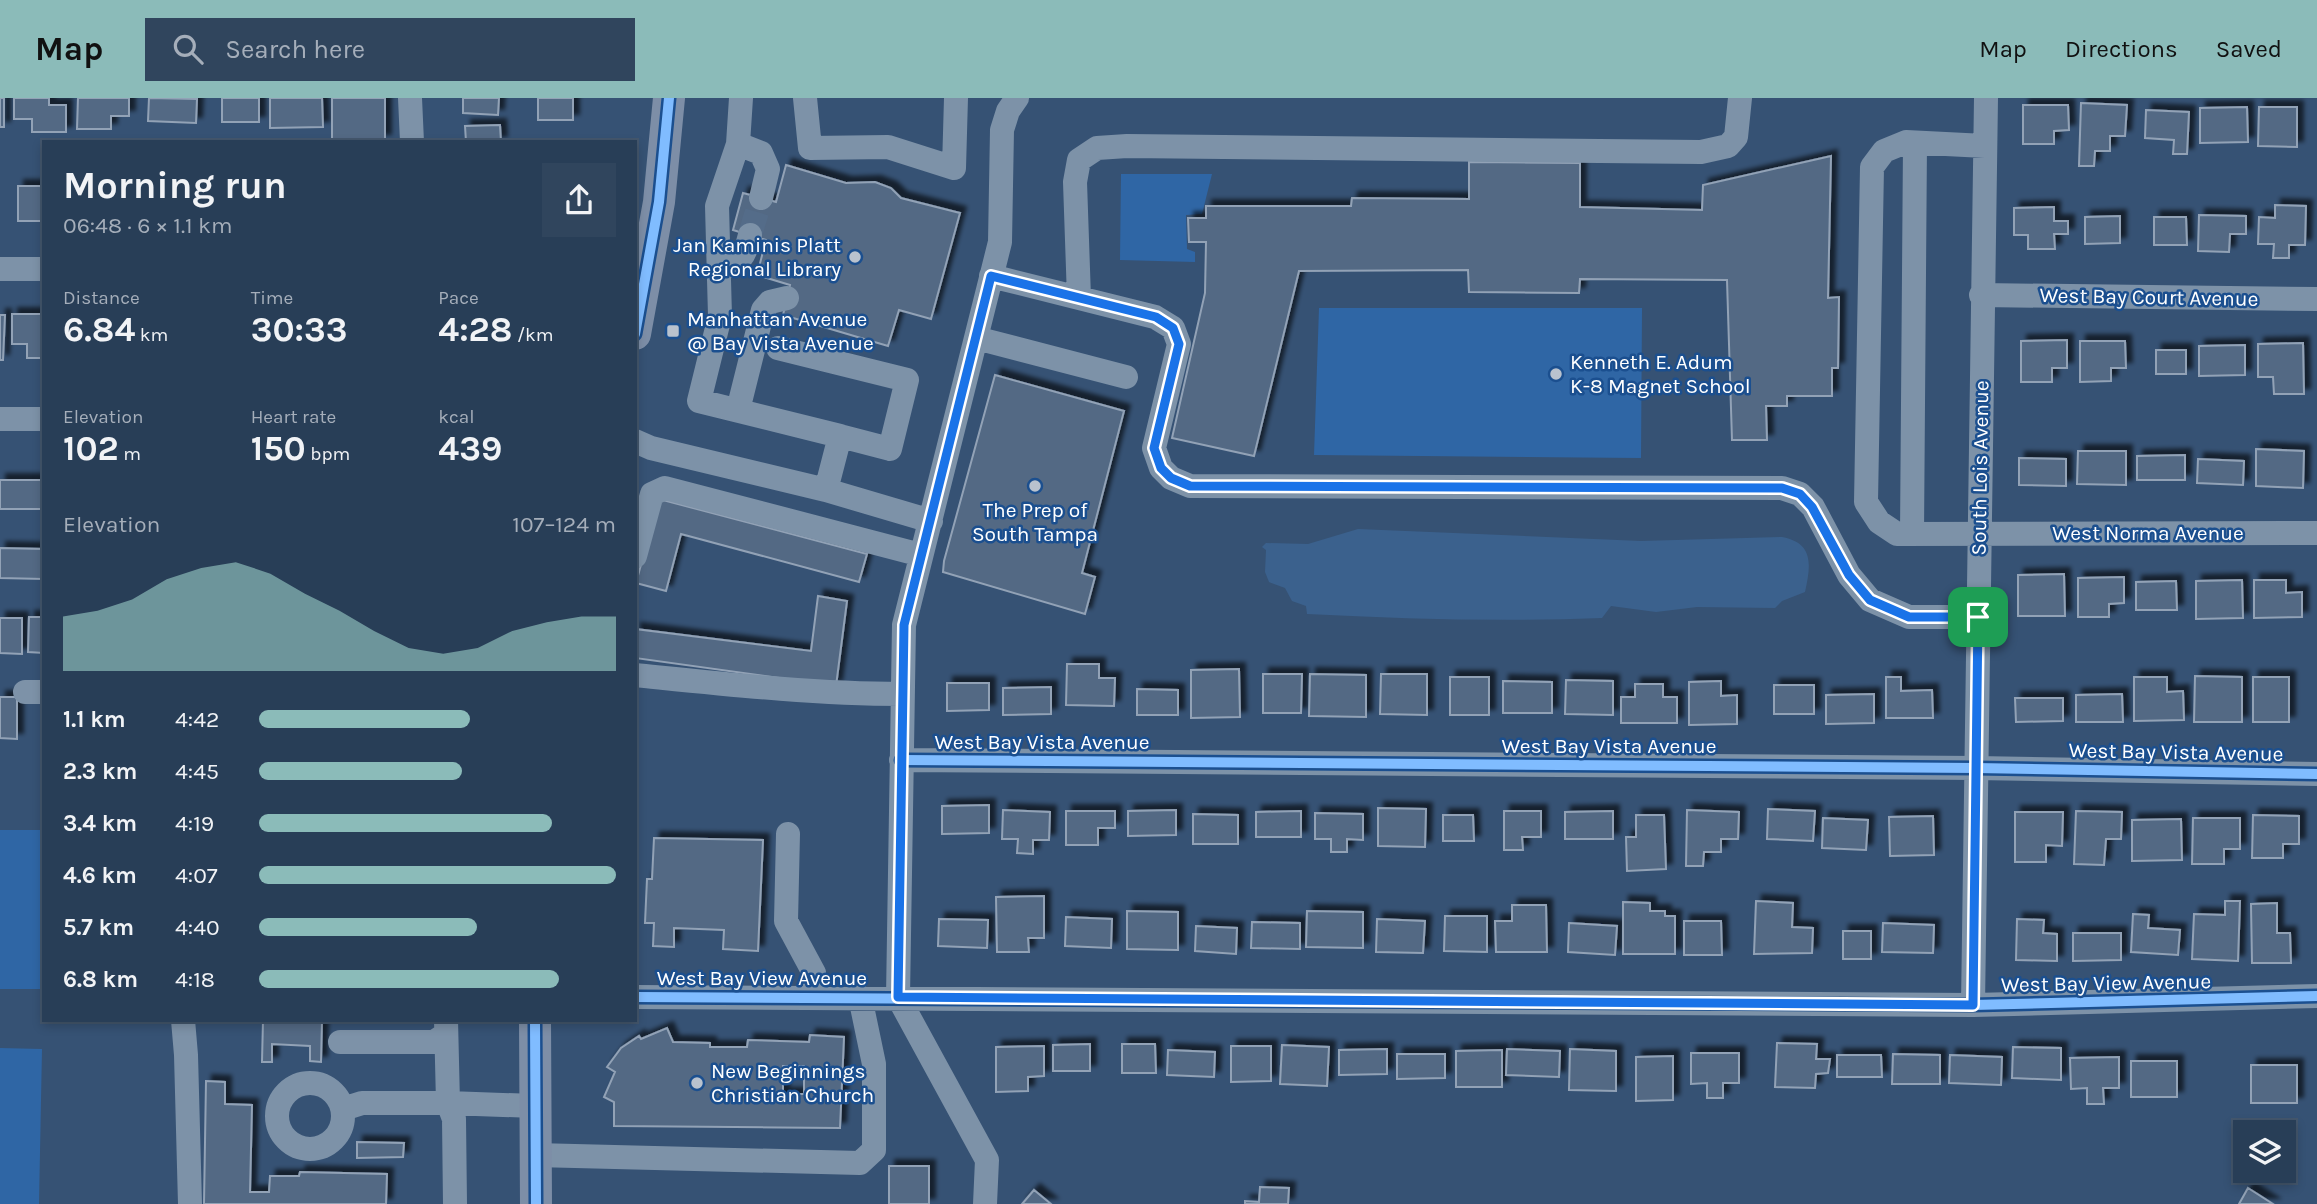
<!DOCTYPE html>
<html lang="en">
<head>
<meta charset="utf-8">
<style>
  :root { --surface:#283e57; --page:#30455d; --text:#f1f3f6; --muted:#a5aeba; --line:#44576d; --accent:#8bbbb9 }
  body { margin:0; font-family:Karla,sans-serif; background:var(--page); color:var(--text); height:100vh; display:flex; flex-direction:column; font-size:26px; white-space:nowrap }
  * { box-sizing:border-box; margin:0 }
  p { font-size:23px; color:var(--muted) }
  .icon { flex:none; width:38px; height:38px; fill:none; stroke:currentColor; stroke-width:2; stroke-linecap:round; stroke-linejoin:round }
  .map { position:relative; flex:1; overflow:hidden }
  .drawer { position:absolute; left:42px; top:42px; width:595px; height:882px; display:flex; flex-direction:column; background:var(--surface); border-radius:0px; box-shadow:0 4px 10px #0003,0 0 0 2px var(--line) }
  .drawer>* { flex:none }
  .controls { position:absolute; left:2233px; top:1022px; display:grid; gap:14px }
  .controls a { display:grid; place-items:center; width:63px; height:63px; border-radius:0px; background:var(--surface); box-shadow:0 4px 10px #0003,0 0 0 2px var(--line); font-size:35px }
  .pin { position:absolute; display:grid; place-items:center; width:60px; height:60px; color:#fff; margin:-30px; border-radius:14px; box-shadow:0 4px 10px #0006 }
  .round { display:grid; place-items:center; flex:none; width:74px; height:74px; border-radius:0px; background:var(--page) }
  .summary { display:flex; align-items:center; justify-content:space-between; height:119px; padding:0 21px }
  h1 { font-size:38px; font-weight:700; line-height:52px }
  .metrics { display:grid; grid-template-columns:repeat(3,1fr); gap:10px; height:119px; padding:7px 21px }
  .metrics div { display:grid; align-content:center }
  .metrics b { font-size:35px; font-weight:700 }
  .metrics small { font-size:19px; font-weight:400 }
  .metrics p { font-size:19px }
  .chart { height:196px; padding:14px 21px }
  .chart p { display:flex; justify-content:space-between }
  .chart svg { width:100%; height:126px; margin-top:7px; fill:var(--accent); opacity:.7 }
  ul { padding:0 21px; list-style:none; font-size:23px }
  li { display:grid; grid-template-columns:112px 84px 1fr; align-items:center; height:52px }
  li i { height:18px; border-radius:9px; background:var(--accent) }
  header { display:flex; align-items:center; gap:42px; box-sizing:border-box; height:98px; padding:0 35px; background:var(--accent); color:#111 }
  header strong { font-size:33px }
  nav { display:flex; gap:38px; margin-inline-start:auto; font-size:24px }
  .search { width:490px; height:63px; background:var(--page); display:flex; align-items:center; gap:18px; box-sizing:border-box; padding:0 24px; border-radius:0px; color:var(--muted); font-size:26px }
  .map>svg:first-child { display:block }
  .green { fill:#2f66a5 }
  .water { fill:#3b618d }
  .building { fill:#526984; stroke:#92a2b6; stroke-width:2; fill-rule:evenodd; filter:url(#shadow) }
  .lines { fill:none; stroke-linecap:round; stroke-linejoin:round }
  .minor-tunnel { stroke:#546c89; stroke-width:24; stroke-dasharray:24 12; stroke-linecap:butt }
  .minor { stroke:#7d92a8; stroke-width:24 }
  .major { stroke:#7d8ea7; stroke-width:32 }
  .cycleway-casing { stroke:#1b4f8f; stroke-width:15 }
  .cycleway { stroke:#80bcff; stroke-width:10 }
  .route-casing { stroke:#fff; stroke-width:14 }
  .route { stroke:#1a73e8; stroke-width:9 }
  .poi-dot { fill:#b9c2ce; stroke:#1b4f8f; stroke-width:2.5 }
  .labels { text-anchor:middle; stroke-width:5; stroke-linejoin:round; paint-order:stroke }
  .poi-label { font-size:21px; fill:#fff; stroke:#1b4f8f; text-anchor:start }
  .street-label { font-size:21px; fill:#fff; stroke:#1b4f8f }
</style>
</head>
<body>
<header>
<strong>Map</strong>
<div class="search"><svg class="icon" aria-label="search" viewBox="0 0 24 24"><circle cx="10" cy="10" r="6"/><path d="M15 15l6 6"/></svg>Search here</div>
<nav><a>Map</a><a>Directions</a><a>Saved</a></nav>
</header>
<div class="map">
<svg width="2317" height="1106" viewBox="0 0 2317 1106">
  <defs>
    <filter id="shadow"><feDropShadow dx="6" dy="-6" stdDeviation="2" flood-color="#0009"/></filter>
  </defs>
  <rect width="100%" height="100%" fill="#365274"/>
  <path class="green" d="M1121,76h91l-10,40 -16,1 1,34 8,3v10l-75,-2z
    M1319,210h323l-1,150 -327,-3z
    M0,732h44v159h-44z
    M0,950l42,1 -3,155h-39z"/>
  <path class="water" d="M1358,431l283,12 141,-4c32,6 29,28 23,55l-23,9 -7,7 -78,-1 -41,5 -45,-6 -9,12c-98,4 -196,1 -295,-4l-1,-8 -14,-5 -7,-13 -16,-6 -4,-10 1,-22 -4,-3 4,-4 42,1z"/>
  <path class="building" d="M0,0h4v29h-4z
    M14,0h35v7h17v27h-34v-13h-18z
    M78,0h51v18h-18v13h-34z
    M149,0l48,1 -1,24 -48,-2z
    M222,0h37v24h-37z
    M270,0h52l1,29 -53,1z
    M332,0h53v42l-53,-1z
    M463,0h36l-1,17 -35,-2z
    M538,0h35v22h-35z
    M2081,5l46,2 -2,31h-15v15h-15l-1,15h-15z
    M2023,7h45l1,25 -15,1v13h-31z
    M2247,9l1,35 -48,1v-35z
    M2259,9h38v40l-39,-1z
    M2146,12l43,2 -2,42h-14l1,-14 -29,-2z
    M500,27l1,17h-35l-1,-16z
    M1831,58l-3,142 11,-1 -1,71h-6v28h-45v10h-21l1,34h-35l-5,-160 -147,-1 -1,14 -110,-1 -1,-22 -169,1 -45,185 -82,-18 33,-145 1,-51h-17l-1,-24h18v-12h145l1,-8 117,1v-37l111,1v44l122,3 1,-25z
    M786,67l60,18 29,-1 16,6 10,10 59,15 -29,106 -32,-9 -11,36 -105,-31 7,-30 -33,-10 9,-35 -33,-10 10,-37 33,9z
    M18,88h26v35h-26z
    M2275,107l31,1 -1,39h-16v13h-16l1,-14h-16l1,-27 16,1z
    M2054,109v14h14v13h-14l1,15h-27v-14h-14v-27z
    M2199,117l47,1v18h-16l-1,18 -31,-1z
    M2120,118v27l-35,1v-27z
    M2154,119h32l1,28h-33z
    M12,216h32v59l-2,-15h-15v-14h-15z
    M0,217h5l-2,45h-3z
    M2067,242v28h-15v14h-31v-41z
    M2080,243h45l1,27h-15v13l-31,1z
    M2303,245l1,51h-30l-1,-17h-15v-33z
    M2245,247v30l-46,1v-30z
    M2156,252h30v24h-30z
    M995,277l129,36 -42,162 13,4 -10,37 -142,-42 1,-11z
    M2256,351l48,2 -1,37 -47,-2z
    M2078,353h48v34l-49,-1z
    M2185,357v25h-48v-24z
    M2019,360l47,1v27l-47,-1z
    M2198,361l46,2 -1,24 -46,-2z
    M0,382h44v29h-44z
    M659,401l208,55 -8,28 -178,-48 -15,57 -30,-8z
    M0,450l44,1v30l-44,-1z
    M2064,476l1,42h-47v-41z
    M2124,479v26l-15,1v13h-31v-39z
    M2242,482l1,38 -47,1v-38z
    M2254,482h32v13l16,-1v25l-48,1z
    M2176,483l1,29h-41v-28z
    M818,498l29,5 -11,85 -201,-28v-29l176,22z
    M29,519h15v36l-16,-1z
    M0,520h22v36l-22,-1z
    M1067,566h32v14h16l-1,28 -48,-1z
    M1239,571l1,48 -49,1v-48z
    M1263,576h39l-1,39h-38z
    M1310,576l56,1v42l-57,-1z
    M1381,576h46v41l-47,-1z
    M2195,578l47,1v45h-48z
    M1450,579h39v38h-39z
    M1886,579h15v14l31,-1 1,28h-47z
    M2134,579h33v15l16,-1 1,29 -50,1z
    M2253,579h36v45h-36z
    M1566,582l47,1v34l-48,-1z
    M1503,583l49,1v31h-49z
    M1721,583v15l16,-1v29l-48,1v-43z
    M947,585h42v27l-42,1z
    M1635,586h28v13h14v26h-56v-26h14z
    M1774,587h40v29h-40z
    M1051,589v27l-48,1v-27z
    M1137,591l41,1v25h-41z
    M1874,596v29l-48,1v-29z
    M2122,596l1,28h-47v-27z
    M0,599h17v42l-17,-1z
    M2015,600h48v23l-47,1z
    M989,707v28l-47,1v-28z
    M1378,710l48,1 -1,38 -47,-1z
    M1768,711l47,2 -2,30 -46,-2z
    M1003,712l47,2 -1,28h-16v14l-16,-1 1,-14h-16z
    M1176,712v25l-48,1v-25z
    M1687,712l52,2 -1,27h-17v13h-17l-1,14h-17z
    M1066,713h49v17h-17v17h-32z
    M1301,713v26h-45v-25z
    M1504,713h37v26h-19l1,13h-19z
    M1613,713v28h-48v-27z
    M2076,713l46,1 -1,27h-15l-2,26 -30,-1z
    M2015,714h48l-1,34 -16,-1v17h-31z
    M1315,715l48,1v26l-16,-1v13h-16v-13h-16z
    M1193,716l45,1v29h-45z
    M1443,717h30l1,26h-31z
    M1636,717h28l2,54 -39,2 -1,-34h10z
    M2253,717l46,1v28h-16v14h-31z
    M1933,718l1,39 -44,1 -1,-39z
    M1823,720l45,2 -2,30 -44,-2z
    M2193,720h47v31h-16v15h-32z
    M2181,721l1,41 -50,1v-41z
    M654,740l109,2 -5,111 -35,-2 1,-19 -50,-2v19l-21,-1 1,-23h-9l2,-44h5z
    M1044,798v42h-16l1,14h-32l-1,-55z
    M1756,803l37,2 -1,24 21,1 -1,25 -58,1z
    M2225,803h15l-2,60 -46,-2 2,-45 31,1z
    M1623,804l27,1v8h15v5h10v38h-52z
    M2277,805v30h13l1,30h-39l-1,-59z
    M1512,807h34l1,47h-51l-1,-31h17z
    M1127,813l51,1v38l-51,-1z
    M1307,813l56,1v36l-57,-1z
    M2133,816l16,1 -1,13 32,2 -2,25 -47,-3z
    M1445,818h42v36l-43,-1z
    M1066,819l46,2 -1,29 -46,-2z
    M939,821l49,1 -1,28 -49,-2z
    M1377,821l48,2 -2,32 -47,-1z
    M2017,821l27,1 -1,13 14,1v27l-41,-1z
    M1684,823h37l1,34h-38z
    M1252,824l48,1v26l-49,-1z
    M1569,825l48,3 -2,29 -47,-3z
    M1883,825l51,2 -1,28 -51,-1z
    M1196,828l41,2 -1,26 -41,-3z
    M1843,833h28v28h-28z
    M2073,835h48v27l-48,1z
    M263,922h59l-1,42 -11,-1v-15l-38,-2v18h-10z
    M667,930l6,14 37,1v4h37l1,-7 61,2 1,-7 34,2 -4,91 -226,-2v-24l-10,-5 11,-25 -8,-5 14,-19 18,-12 2,3zM783,968h21v28h-21z
    M1777,945l40,1 -1,15h14l-2,14 -12,1 -1,14 -40,-1z
    M1090,946v27h-37v-26z
    M1122,946h33l1,29h-34z
    M1282,947l47,2 -2,39 -47,-2z
    M1044,948v30l-16,1v14l-32,1v-45z
    M1231,948h40v35l-40,1z
    M2013,949l48,1v32l-49,-2z
    M1387,951v25l-48,1v-25z
    M1507,951l53,2 -1,26 -53,-2z
    M1570,951l46,2v40l-47,-1z
    M1168,952l47,2 -1,25 -47,-2z
    M1502,952v37h-46v-36z
    M1691,955h48v30h-16v15h-16v-15l-16,1z
    M1397,956h48v24l-48,1z
    M1893,956l47,1v29h-48z
    M1837,957h44l1,22h-45z
    M1950,957l52,2 -1,28 -52,-2z
    M1673,958v44l-37,1v-44z
    M2119,959v31h-16l1,16h-17v-16l-16,1 -1,-31z
    M2131,963h46v36h-46z
    M2251,967h46v38h-46z
    M206,983l19,1v22l27,1 -2,87h19l1,-16h29l1,-4 87,2 -1,30h-182z
    M357,1044l47,1 -1,14 -46,1z
    M889,1068h40v38h-40z
    M1260,1089l29,1 -1,16h-43v-3l14,1z
    M2248,1090l25,16h-34z
    M1034,1092l17,14h-29z"/>
  <g class="lines">
    <path class="minor-tunnel" d="M750,137l11,-37"/>
    <path class="minor" d="M410,0l2,44
      M741,0l-3,46 -21,62 3,110 -21,85 141,35 -14,54
      M805,0l5,50 78,-1 66,21 2,-70
      M738,46l23,9 7,16 -7,29
      M1985,48l-79,-4 -22,9 -12,16 -6,335 13,20 18,12 420,-1
      M0,171h44
      M718,172c23,-8 26,-11 32,-35
      M991,178l164,41 18,11 6,16 -25,104 7,20 10,10 19,8 592,2 18,6 13,13 36,68 21,25 39,17h69
      M1981,197l336,4
      M1079,200l-4,-116 4,-22 18,-12 30,-2 574,6 27,-6 8,-9 4,-39
      M976,240l150,39
      M778,250l129,32 -17,69 -50,-13
      M738,312l25,-100 7,-8 17,-4
      M0,321h44
      M635,343l16,7 175,42 105,31
      M1912,436l3,-391
      M635,458l17,-62 13,-6 256,67
      M635,577c89,9 178,19 267,19
      M25,594h19
      M901,662l1075,8 341,6
      M788,736l-2,87 28,52 2,24
      M635,899l1338,8 344,-9
      M1973,907l13,-907
      M183,922l3,35 4,149
      M340,944h94l12,-8
      M277 1018a33 33 0 1 1 66 0a33 33 0 1 1-66 0Z
      M343,1011l19,-6h86l-2,-83
      M535,1057l325,8 14,-13v-86l-14,-67
      M455,1106l-1,-85 -6,-16 87,3
      M985,1106l2,-44 -89,-163 6,-372 96,-383 2,-112 6,-19 9,-13"/>
    <path class="major" d="M635,236l24,-132 10,-104
      M535,922l1,184"/>
    <g class="cycleway-casing">
      <path id="cycleway" d="M635,236l24,-132 10,-104
        M901,662l1075,8 341,6
        M635,899l1338,8 344,-9
        M535,922l1,184"/>
    </g>
    <use href="#cycleway" class="cycleway"/>
  </g>
  <g class="lines">
    <g class="route-casing">
      <path id="route" d="M991,178l165,41 17,11 6,16 -25,104 7,20 10,10 19,8 592,2 18,6 12,13 37,68 21,25 39,17h69l-5,388 -1075,-8 6,-372z"/>
    </g>
    <use href="#route" class="route"/>
  </g>
  <g class="poi-dot">
    <circle cx="855" cy="159" r="7"/>
    <rect x="666" y="226" width="14" height="14" rx="3.5"/>
    <circle cx="1556" cy="276" r="7"/>
    <circle cx="1035" cy="388" r="7"/>
    <circle cx="697" cy="985" r="7"/>
  </g>
  <g class="labels">
    <g class="poi-label">
      <text x="841" y="154" text-anchor="end">Jan Kaminis Platt<tspan x="841" dy="24">Regional Library</tspan></text>
      <text x="687" y="228">Manhattan Avenue<tspan x="687" dy="24">@ Bay Vista Avenue</tspan></text>
      <text x="1570" y="271">Kenneth E. Adum<tspan x="1570" dy="24">K-8 Magnet School</tspan></text>
      <text x="1035" y="419" text-anchor="middle">The Prep of<tspan x="1035" dy="24">South Tampa</tspan></text>
      <text x="711" y="980">New Beginnings<tspan x="711" dy="24">Christian Church</tspan></text>
    </g>
    <g class="street-label">
      <text transform="translate(2149 199) rotate(1)" y="7">West Bay Court Avenue</text>
      <text transform="translate(1980 370) rotate(-89)" y="7">South Lois Avenue</text>
      <text x="2148" y="442">West Norma Avenue</text>
      <text x="1042" y="651">West Bay Vista Avenue</text>
      <text x="1609" y="655">West Bay Vista Avenue</text>
      <text transform="translate(2176 654) rotate(1)" y="7">West Bay Vista Avenue</text>
      <text x="762" y="887">West Bay View Avenue</text>
      <text transform="translate(2106 885) rotate(-1)" y="7">West Bay View Avenue</text>
    </g>
  </g>
</svg>
<div class="controls">
<a><svg class="icon" aria-label="layers" viewBox="0 0 24 24"><path d="M12 4l9 5-9 5-9-5zM3 14l9 5 9-5"/></svg></a>
</div>
<div class="pin" style="left:1978px;top:519px;background:#1e9e55"><svg class="icon" aria-label="arrive" viewBox="0 0 24 24"><path d="M6 21V4h12l-3 4 3 4H6"/></svg></div>
<section class="drawer">
<div class="summary"><div><h1>Morning run</h1><p>06:48 · 6 × 1.1 km</p></div><a class="round"><svg class="icon" aria-label="share" viewBox="0 0 24 24"><path d="M12 15V3M7 8l5-5 5 5M5 13v7h14v-7"/></svg></a></div>
<div class="metrics">
<div><p>Distance</p><b>6.84<small> km</small></b></div>
<div><p>Time</p><b>30:33</b></div>
<div><p>Pace</p><b>4:28<small> /km</small></b></div>
</div>
<div class="metrics">
<div><p>Elevation</p><b>102<small> m</small></b></div>
<div><p>Heart rate</p><b>150<small> bpm</small></b></div>
<div><p>kcal</p><b>439</b></div>
</div>
<div class="chart"><p><span>Elevation</span>107–124 m</p>
<svg viewBox="0 0 160 44" preserveAspectRatio="none"><path d="M0 44V25L10 23L20 19L30 12L40 8L50 6L60 10L70 17L80 23L90 30L100 36L110 38L120 36L130 30L140 27L150 25L160 25V44z"/></svg>
</div>
<ul>
<li><b>1.1 km</b>4:42<i style="width:59%"></i></li>
<li><b>2.3 km</b>4:45<i style="width:57%"></i></li>
<li><b>3.4 km</b>4:19<i style="width:82%"></i></li>
<li><b>4.6 km</b>4:07<i style="width:100%"></i></li>
<li><b>5.7 km</b>4:40<i style="width:61%"></i></li>
<li><b>6.8 km</b>4:18<i style="width:84%"></i></li>
</ul>
</section>
</div>
</body>
</html>
